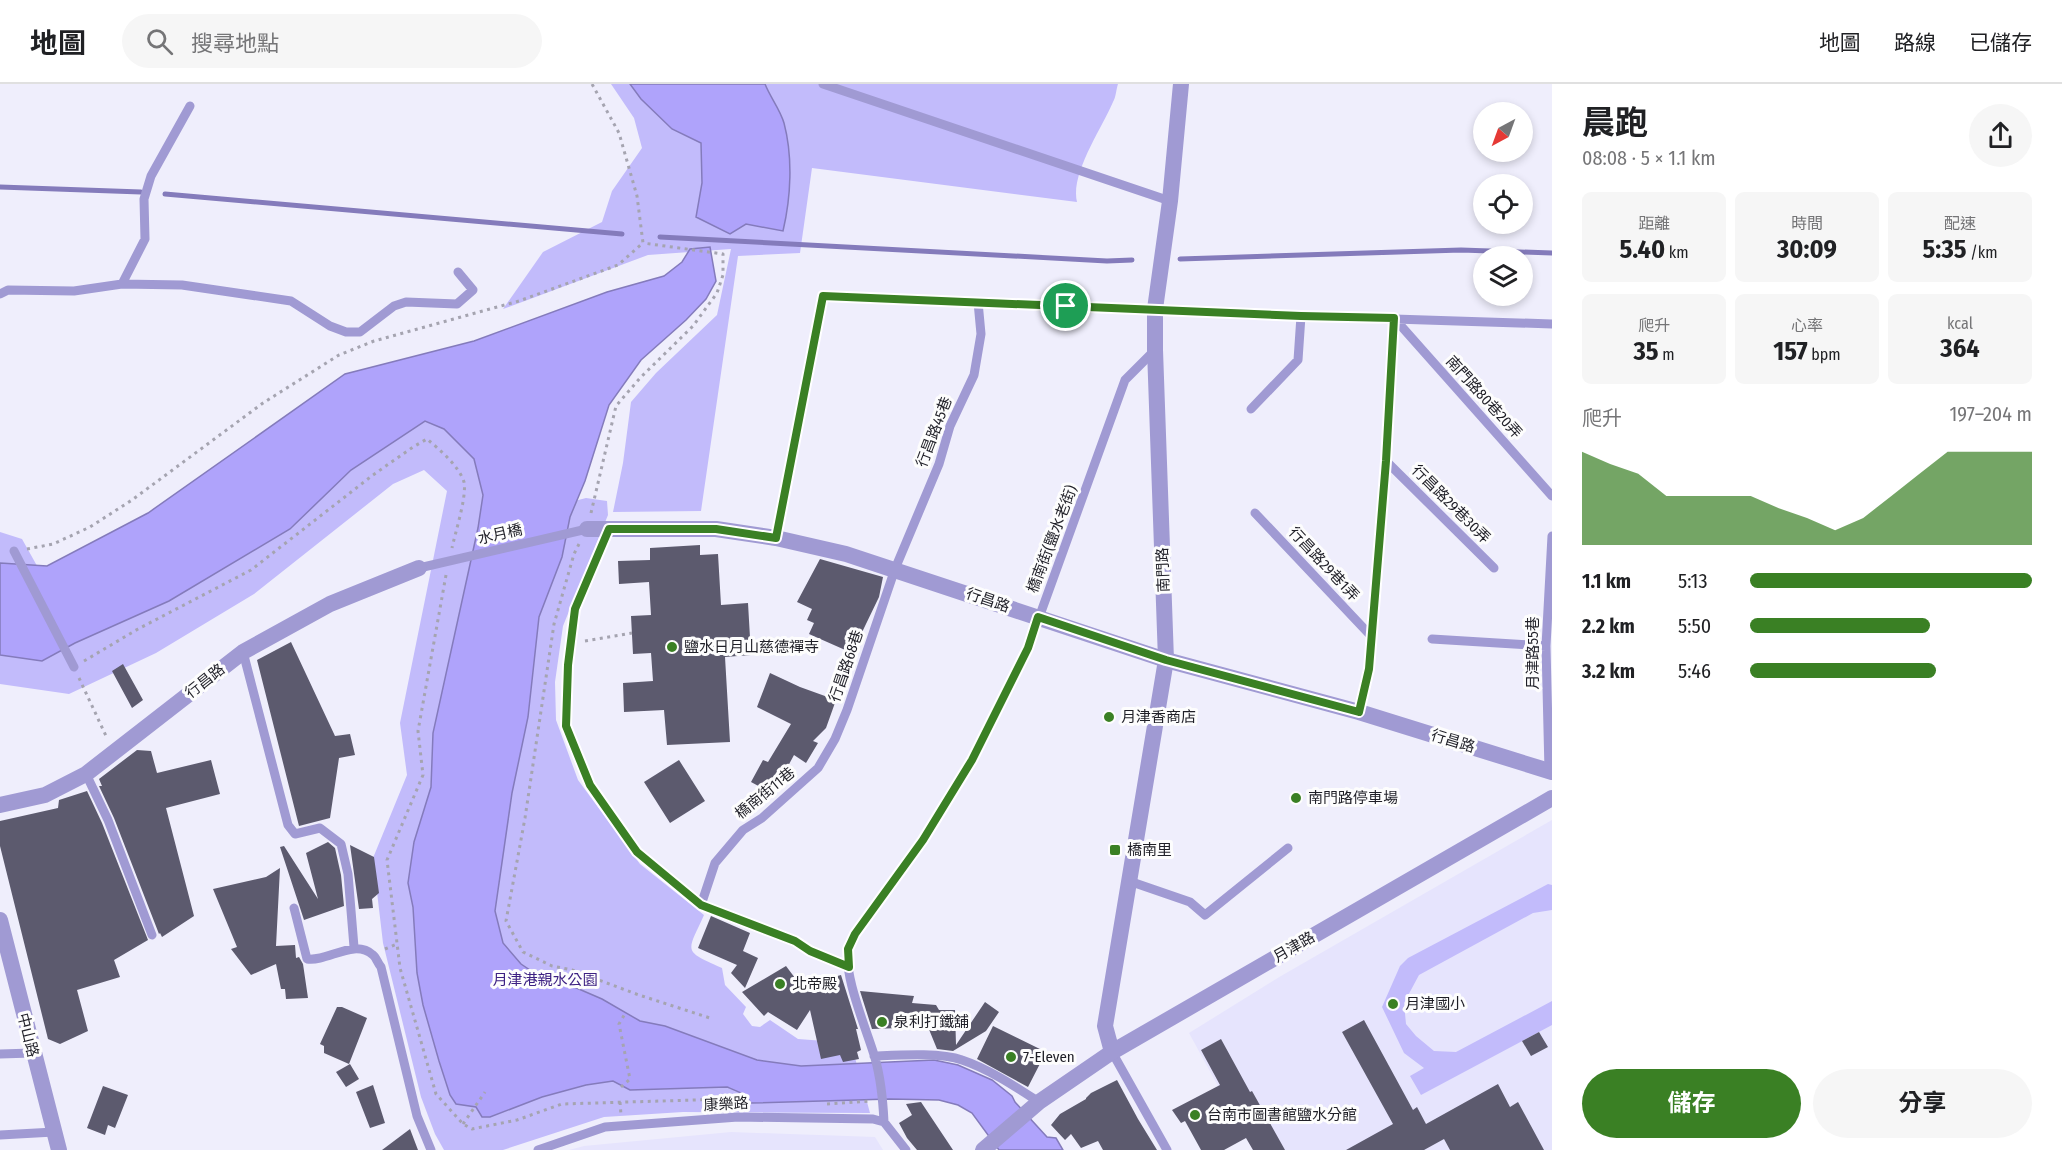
<!DOCTYPE html>
<html lang="zh-TW">
<head>
<meta charset="utf-8">
<style>
  :root { --surface:#fff; --page:#f6f6f6; --text:#202124; --muted:#757577; --line:#e0e0e0; --accent:#3a8024 }
  body { margin:0; font-family:"Fira Sans Condensed","Noto Sans TC",sans-serif; background:var(--page); color:var(--text); height:100vh; display:flex; flex-direction:column; font-size:22px; white-space:nowrap }
  * { box-sizing:border-box; margin:0 }
  p { font-size:20px; color:var(--muted) }
  .icon { flex:none; width:33px; height:33px; fill:none; stroke:currentColor; stroke-width:2; stroke-linecap:round; stroke-linejoin:round }
  .map { position:relative; flex:1; overflow:hidden }
  .side { display:flex; flex-direction:column; background:var(--surface); width:510px }
  .side>* { flex:none }
  .needle { width:39px; rotate:221deg }
  .controls { position:absolute; left:1473px; top:18px; display:grid; gap:12px }
  .controls a { display:grid; place-items:center; width:60px; height:60px; border-radius:50%; background:var(--surface); box-shadow:0 3px 9px #0003; font-size:30px }
  .pin { position:absolute; display:grid; place-items:center; width:51px; height:51px; color:#fff; margin:-26px; border:3px solid #fff; border-radius:50%; box-shadow:0 2px 6px #0007 }
  .round { display:grid; place-items:center; flex:none; width:63px; height:63px; border-radius:32px; background:var(--page) }
  .overview { display:flex; align-items:center; justify-content:space-between; height:102px; padding:0 30px }
  h1 { font-size:33px; font-weight:700; line-height:45px }
  .stats { display:grid; grid-template-columns:repeat(3,1fr); gap:9px; height:102px; padding:6px 30px }
  .stats div { display:grid; align-content:center; border-radius:9px; background:var(--page); text-align:center }
  .stats b { font-size:26px; font-weight:700 }
  .stats small { font-size:16px; font-weight:400 }
  .stats p { font-size:16px }
  .chart { height:168px; padding:12px 30px }
  .chart p { display:flex; justify-content:space-between }
  .chart svg { width:100%; height:108px; margin-top:6px; fill:var(--accent); opacity:.7 }
  .primary-button { display:flex; gap:12px; margin-top:auto; padding:12px 30px }
  .primary-button a { flex:1; height:69px; border-radius:36px; background:var(--accent); color:#fff; font-size:24px; font-weight:700; line-height:69px; text-align:center }
  .primary-button a+a { background:var(--page); color:var(--text) }
  ul { padding:0 30px; list-style:none; font-size:20px }
  li { display:grid; grid-template-columns:96px 72px 1fr; align-items:center; height:45px }
  li i { height:15px; border-radius:8px; background:var(--accent) }
  header { display:flex; align-items:center; gap:36px; box-sizing:border-box; height:84px; padding:0 30px; background:var(--surface); border-bottom:2px solid var(--line) }
  header strong { font-size:28px }
  nav { display:flex; gap:33px; margin-inline-start:auto; font-size:21px }
  .search { width:420px; height:54px; background:var(--page); display:flex; align-items:center; gap:15px; box-sizing:border-box; padding:0 21px; border-radius:33px; color:var(--muted); font-size:22px }
  main { display:flex; flex:1; min-height:0 }
  .map>svg:first-child { display:block }
  .built { fill:#e6e4fd }
  .green { fill:#c2bbfb }
  .water { fill:#afa3fb; stroke:#847bbb; stroke-width:1.5 }
  .lines { fill:none; stroke-linecap:round; stroke-linejoin:round }
  .stream { stroke:#847bbb; stroke-width:5 }
  .building { fill:#5c5a6e }
  .path { stroke:#a5a4b0; stroke-width:3; stroke-dasharray:3 4.5; stroke-linecap:butt }
  .service { stroke:#a09ad3; stroke-width:9 }
  .minor { stroke:#a09ad3; stroke-width:16 }
  .tertiary { stroke:#a09ad3; stroke-width:16 }
  .route-casing { stroke:#fff; stroke-width:12 }
  .route { stroke:#3a8024; stroke-width:8 }
  .poi-dot { fill:#3a8024; stroke:#fdfdfd; stroke-width:2 }
  .labels { text-anchor:middle; stroke-width:6; stroke-linejoin:round; paint-order:stroke }
  .street-label { font-size:15px; fill:#1f1f27; stroke:#fdfdfd }
  .poi-label { font-size:15px; fill:#1f1f27; stroke:#fdfdfd; text-anchor:start }
  .park-label { font-size:15px; fill:#3d2183; stroke:#fdfdfd }
</style>
</head>
<body>
<header>
<strong>地圖</strong>
<div class="search"><svg class="icon" aria-label="search" viewBox="0 0 24 24"><circle cx="10" cy="10" r="6"/><path d="M15 15l6 6"/></svg>搜尋地點</div>
<nav><a>地圖</a><a>路線</a><a>已儲存</a></nav>
</header>
<main>
<div class="map">
<svg width="1552" height="1066" viewBox="0 0 1552 1066">
  <rect width="100%" height="100%" fill="#efeefc"/>
  <path class="built" d="M1552,736v330h-299l-64,-117 92,-57z
    M731,1048l144,5 8,13h-314l15,-4z"/>
  <path class="green" d="M611,0h507c-2,6 -2,13 -5,18 -11,26 -43,72 -36,100l-265,-34 -12,85 -62,3 -37,255 -88,1 10,-49 8,-61 25,-29 61,-58 14,-66 -83,6 -145,54 40,-57 59,-30 10,-31 30,-43 -8,-30z
    M412,322l66,42 9,76 99,-26 21,3 1,14 -45,111 -8,56 1,38 22,60 62,84 64,51c-17,38 -22,35 18,53l3,17 21,22 -3,7 9,12 8,1 10,-7 28,19 53,4 19,70 -187,-1 -79,5 -101,33h-59l-9,-16 -14,-37 -38,-154 -10,-85 34,-83 -7,-52 47,-232 -23,-21 -31,14 -139,110 -98,59 -87,41 -69,-10v-152l22,7 52,93z
    M1548,800l4,1v25l-19,3 -114,62 -15,28 2,21 10,12 18,15 22,1 96,-51v24l-131,70 -11,-19 14,-8 -20,-15 -22,-46 18,-41 8,-8z"/>
  <path class="water" d="M630,0h135c5,13 15,25 19,39 9,34 7,74 -1,108l-37,-7 -16,10 -34,-17 6,-34 -1,-40 -29,-14 -31,-30z
    M710,163l6,34 -10,18 -20,21 -45,40 -32,45 -24,76 -15,36 -8,40 -23,60 -11,100 -16,76 -17,118 8,32 18,21 12,8 25,8 44,19 38,22 25,5 92,34 44,6 133,-6 24,5 34,15 20,16 3,6 32,35 9,1 7,12h-64l-27,-37 -14,-8 -19,-5 -49,-1 -139,4c-5,-9 -14,-12 -24,-16l-97,3 -17,-9 -27,4 -44,12 -52,20h-8l-6,-10 -20,-3 -6,-9 -11,-34 -16,-56 -6,-32 -4,-66 -5,-24 6,-41 17,-55 2,-54 45,-205 5,-33 -9,-36 -30,-30 -19,-8 -74,49 -61,59 -121,72 -94,42 -33,18 -42,-6v-92l47,3 101,-53 197,-139 129,-33 133,-49 57,-16 18,-14 8,-13z"/>
  <g class="lines">
    <path class="stream" d="M0,103l141,5
      M165,110l457,40
      M660,153l447,24 25,-1
      M1180,175l281,-9 91,3"/>
  </g>
  <path class="building" d="M700,461v10l18,-1 3,51 27,-2 3,52 -26,2 5,85 -63,3 -3,-35 -40,2 -1,-29 30,-2 -2,-28 -18,1 -2,-38 20,-1 -2,-33 -30,2 -1,-23 32,-1v-12z
    M820,475l63,18 -4,20 -27,56 -43,-19 5,-11 -7,-3 5,-11 -15,-7z
    M291,558l44,94 15,-2 5,21 -16,3 -9,60 -31,8 -42,-166z
    M123,580l20,36 -11,8 -20,-37z
    M770,589l30,14 36,13 -10,28 -13,13 5,2 -12,20 -12,-8 -21,39 -22,-12 12,-22 5,2 23,-38 -34,-17z
    M137,666l14,1 6,22 54,-13 9,34 -54,14 28,108 -32,21 -2,-4 -1,1 -45,-116 -15,-32h3l-3,-7z
    M679,676l26,41 -35,22 -26,-41z
    M87,707l15,32 46,117 -34,20 6,17 -43,13 11,41 -28,13 -12,-5 -48,-193v-25l58,-13 1,-8z
    M328,758l7,6 6,27 3,31 -40,14 -24,-73 4,-1 34,53 -12,-46z
    M350,761l24,12 5,36 -7,6 1,9 -14,1z
    M280,784l-4,78 19,-1 1,13 3,-1 4,7 5,34 -22,1 -1,-10h-4l-5,-25 -25,11 -20,-26 6,-2 -24,-58 53,-12z
    M711,832l39,17 -7,18 15,7 -13,30 -14,-15 6,-8 -39,-17z
    M786,882l15,20 40,-11 17,54h-2l5,21 -4,2 2,7 -16,3 -3,-7 -19,4 -11,-49 -13,20 -29,-18 -4,4 -22,-24z
    M860,907l54,5 -2,7 24,2 3,5h16l1,35 29,-43 14,10 -13,19 -33,20 -16,-2 -9,-22 -56,2z
    M337,923h5l25,11 -18,46 -25,-11v-7l-4,-2z
    M1364,936l49,90 4,-3 9,17 72,-40 12,23 8,-5 26,48h-94l-6,-11 -20,11h-78l47,-26 -51,-92z
    M993,942l53,26 -18,35 -51,-28z
    M1539,948l9,15 -17,9 -9,-15z
    M1221,955l29,53 2,-1 33,59h-32l-7,-12 -22,12h-23l-16,-29 -4,2 -9,-13 48,-25 -19,-35z
    M350,980l9,15 -13,8 -10,-15z
    M1117,996l21,39 19,31h-54l-5,-9 -17,7 -10,-14 -6,6 -14,-15 9,-11 26,-15v-1l5,-5z
    M373,1001l12,38 -15,5 -14,-36z
    M103,1002l25,9 -13,33 -7,-3 -3,10 -18,-7z
    M921,1018l32,48h-36l-10,-12 -8,-15 13,-8 -6,-11z
    M410,1045l8,21h-36z"/>
  <g class="lines">
    <path class="path" d="M591,429l25,-107 24,-28 53,-52 24,-33 6,-18v-21l-80,-11
      M579,460l-5,10 -20,70 -29,194 -19,103 17,31 29,14 20,4 67,25 74,24
      M27,465l26,-5 37,-17 42,-27 131,-97 76,-48 35,-14 145,-40 99,-36 25,-22 -6,-47 -18,-63 -27,-49
      M446,491l-28,156 5,44 -36,85 13,108 36,126 27,30 9,5 45,-9 45,-16 166,-5 7,5
      M585,557l47,-8
      M84,577l54,-32 113,-59 122,-95 40,-28 14,-8c13,11 32,27 37,43 3,15 -9,51 -12,66
      M79,594l28,60
      M385,865l12,-5
      M621,1003l9,-8 -11,-55 7,-12
      M620,1018l1,13
      M827,1020l44,-3
      M463,1040l22,-32"/>
    <path class="service" d="M823,0l347,117
      M122,200l23,-45 -1,-40 7,-23 39,-70
      M0,210l8,-4 66,1 48,-7 60,1 109,16 39,25 16,6h14l34,-26 12,-4 51,2 16,-14 -15,-18
      M1394,234l158,178
      M1251,325l47,-49 3,-44
      M1386,377l108,107
      M1255,429l116,123
      M609,445l-34,80 -7,56 -2,61 24,59 47,67 64,53 94,36 15,10 39,16
      M776,454l47,-242 478,20 251,8
      M14,467l60,116
      M419,484l168,-39
      M1432,555l114,7
      M243,568l45,173 7,9 25,-6 21,16 7,30 6,73
      M1359,628l10,-43 17,-208 8,-143
      M1549,687l-3,-125 6,-110
      M86,690l22,46 44,115
      M1129,797l61,21 15,13 83,-67
      M701,821l14,-42 28,-33 19,-12 56,-50 17,-29 12,-29 48,-141 44,-105 11,-38 24,-51 7,-41 -3,-32
      M294,824l13,51c21,3 47,-21 66,-4 3,2 5,9 8,12l36,149 14,34
      M1112,968l55,98
      M0,970l32,-1
      M874,972c24,-1 66,-4 88,4 27,9 54,27 77,42
      M884,1038c-1,-21 -3,-43 -9,-64 -7,-25 -34,-87 -26,-111 1,-4 4,-8 6,-12l68,-95 49,-80 43,-85 13,-27 97,-268 29,-29
      M0,1051l54,-3
      M538,1066l67,-23 133,-10 135,2 11,3 22,28"/>
    <path class="minor" d="M587,445h129l60,9 70,16 320,106 193,52 193,60
      M0,721l45,-10 41,-21 157,-122 87,-48 89,-36
      M0,836l59,230"/>
    <path class="tertiary" d="M1112,968l-7,-26 61,-366 -11,-310v-41l15,-108 11,-117
      M983,1066l56,-48 73,-50 440,-254"/>
  </g>
  <g class="lines">
    <g class="route-casing">
      <path id="route" d="M823,212l478,20 93,2 -8,143 -17,208 -10,43 -193,-52 -128,-43 -10,31 -56,112 -49,80 -68,94 -7,15 1,18 -39,-16 -15,-10 -94,-36 -64,-53 -47,-67 -24,-59 2,-61 7,-56 34,-80h107l60,9z"/>
    </g>
    <use href="#route" class="route"/>
  </g>
  <g class="poi-dot">
    <circle cx="672" cy="563" r="6"/>
    <circle cx="1109" cy="633" r="6"/>
    <circle cx="1296" cy="714" r="6"/>
    <rect x="1109" y="760" width="12" height="12" rx="3"/>
    <circle cx="780" cy="900" r="6"/>
    <circle cx="1393" cy="920" r="6"/>
    <circle cx="882" cy="938" r="6"/>
    <circle cx="1011" cy="973" r="6"/>
    <circle cx="1195" cy="1031" r="6"/>
  </g>
  <g class="labels">
    <g class="street-label">
      <text transform="translate(1484 313) rotate(48)" y="5">南門路80巷20弄</text>
      <text transform="translate(934 348) rotate(-69)" y="5">行昌路45巷</text>
      <text transform="translate(1451 420) rotate(45)" y="5">行昌路29巷30弄</text>
      <text transform="translate(500 450) rotate(-13)" y="5">水月橋</text>
      <text transform="translate(1052 455) rotate(-69)" y="5">橋南街(鹽水老街)</text>
      <text transform="translate(1324 480) rotate(47)" y="5">行昌路29巷1弄</text>
      <text transform="translate(1163 486) rotate(-92)" y="5">南門路</text>
      <text transform="translate(988 516) rotate(19)" y="5">行昌路</text>
      <text transform="translate(1533 569) rotate(-90)" y="5">月津路55巷</text>
      <text transform="translate(846 582) rotate(-71)" y="5">行昌路68巷</text>
      <text transform="translate(205 597) rotate(-38)" y="5">行昌路</text>
      <text transform="translate(1453 657) rotate(17)" y="5">行昌路</text>
      <text transform="translate(765 709) rotate(-39)" y="5">橋南街11巷</text>
      <text transform="translate(1294 863) rotate(-30)" y="5">月津路</text>
      <text transform="translate(28 951) rotate(76)" y="5">中山路</text>
      <text transform="translate(726 1020) rotate(-3)" y="5">康樂路</text>
    </g>
    <g class="poi-label">
      <text x="684" y="568">鹽水日月山慈德禪寺</text>
      <text x="1121" y="638">月津香商店</text>
      <text x="1308" y="719">南門路停車場</text>
      <text x="1127" y="771">橋南里</text>
      <text x="792" y="905">北帝殿</text>
      <text x="1405" y="925">月津國小</text>
      <text x="894" y="943">泉利打鐵舖</text>
      <text x="1023" y="978">7-Eleven</text>
      <text x="1207" y="1036">台南市圖書館鹽水分館</text>
    </g>
    <g class="park-label">
      <text x="545" y="901">月津港親水公園</text>
    </g>
  </g>
</svg>
<div class="controls">
<a><svg class="needle" viewBox="-14 -14 28 28"><path d="M0-13l5 13h-10z" fill="#e53935"/><path d="M0 13l5-13h-10z" fill="#757577"/></svg></a>
<a><svg class="icon" aria-label="locate" viewBox="0 0 24 24"><circle cx="12" cy="12" r="6"/><path d="M12 2v4M12 18v4M2 12h4M18 12h4"/></svg></a>
<a><svg class="icon" aria-label="layers" viewBox="0 0 24 24"><path d="M12 4l9 5-9 5-9-5zM3 14l9 5 9-5"/></svg></a>
</div>
<div class="pin" style="left:1066px;top:222px;background:#1e9e55"><svg class="icon" aria-label="arrive" viewBox="0 0 24 24"><path d="M6 21V4h12l-3 4 3 4H6"/></svg></div>
</div>
<section class="side">
<div class="overview"><div><h1>晨跑</h1><p>08:08 · 5 × 1.1 km</p></div><a class="round"><svg class="icon" aria-label="share" viewBox="0 0 24 24"><path d="M12 15V3M7 8l5-5 5 5M5 13v7h14v-7"/></svg></a></div>
<div class="stats">
<div><p>距離</p><b>5.40<small> km</small></b></div>
<div><p>時間</p><b>30:09</b></div>
<div><p>配速</p><b>5:35<small> /km</small></b></div>
</div>
<div class="stats">
<div><p>爬升</p><b>35<small> m</small></b></div>
<div><p>心率</p><b>157<small> bpm</small></b></div>
<div><p>kcal</p><b>364</b></div>
</div>
<div class="chart"><p><span>爬升</span>197–204 m</p>
<svg viewBox="0 0 160 44" preserveAspectRatio="none"><path d="M0 44V6L10 11L20 15L30 24L40 24L50 24L60 24L70 29L80 33L90 38L100 33L110 24L120 15L130 6L140 6L150 6L160 6V44z"/></svg>
</div>
<ul>
<li><b>1.1 km</b>5:13<i style="width:100%"></i></li>
<li><b>2.2 km</b>5:50<i style="width:64%"></i></li>
<li><b>3.2 km</b>5:46<i style="width:66%"></i></li>
</ul>
<div class="primary-button"><a>儲存</a><a>分享</a></div>
</section>
</main>
</body>
</html>
